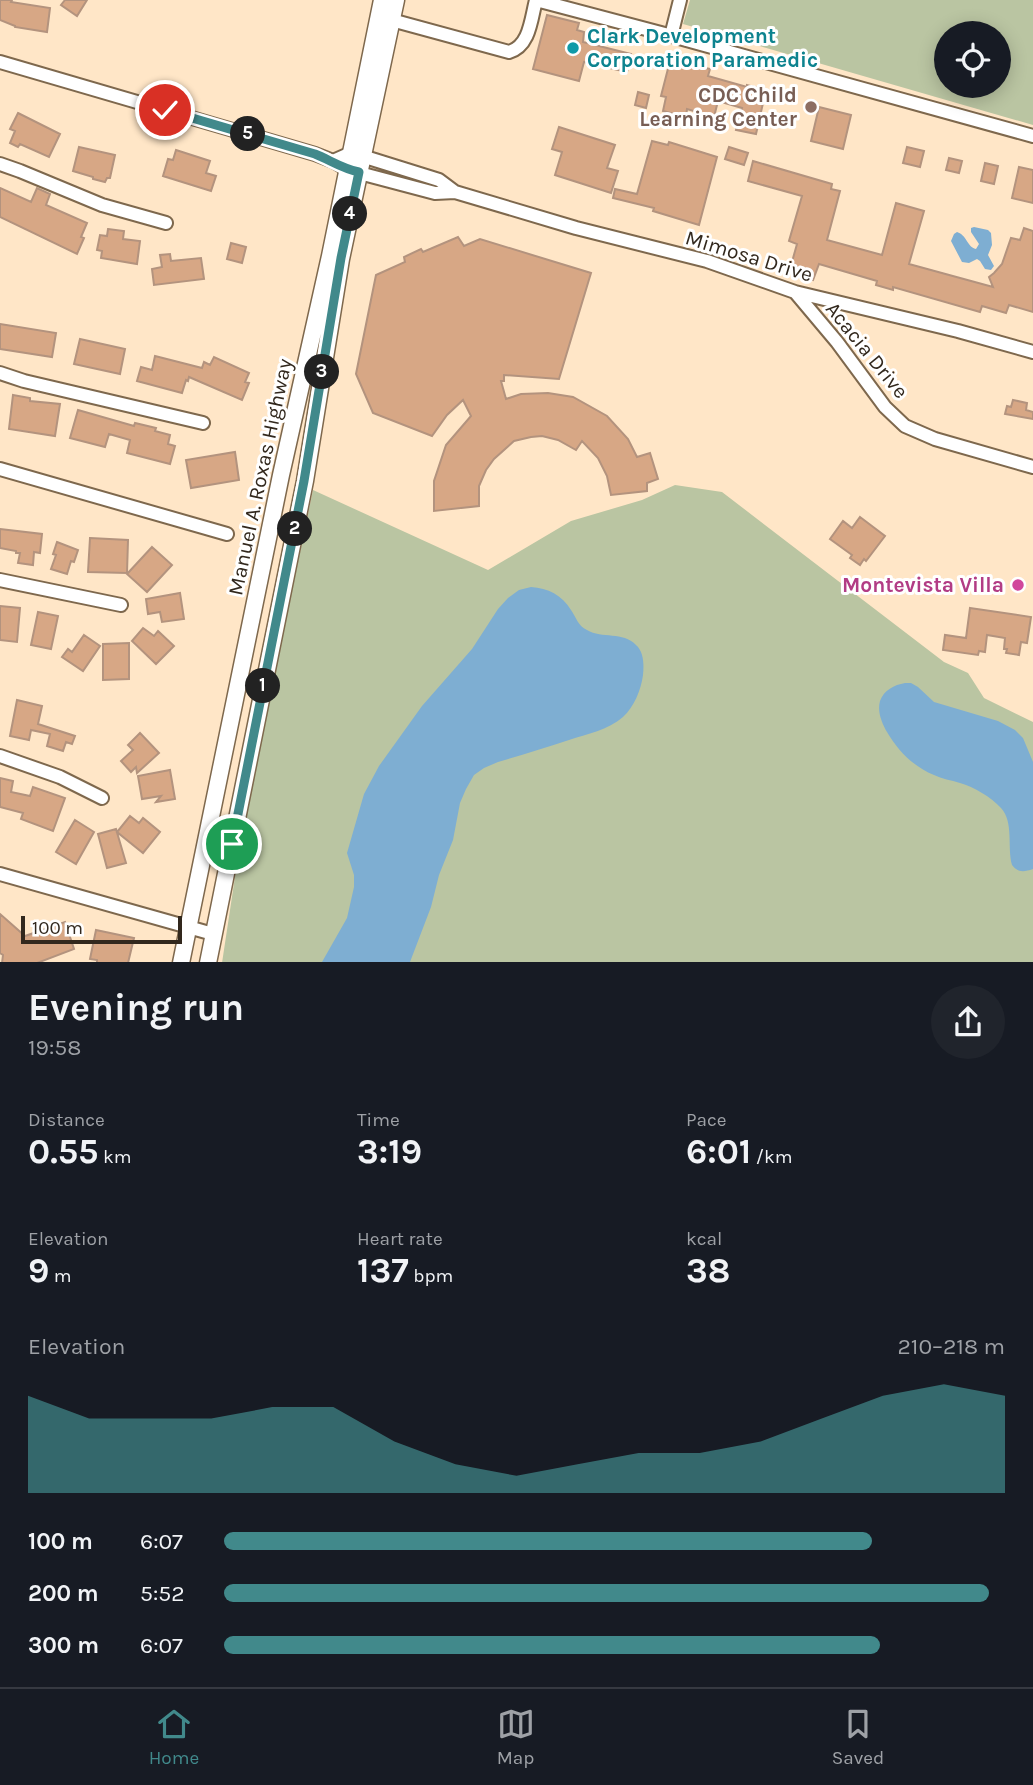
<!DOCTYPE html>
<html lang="en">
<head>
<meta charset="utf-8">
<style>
  :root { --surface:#171b24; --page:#20242c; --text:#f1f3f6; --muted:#9ea1a6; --line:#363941; --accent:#41898b }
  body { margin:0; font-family:Karla,sans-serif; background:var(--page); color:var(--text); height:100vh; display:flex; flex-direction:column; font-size:26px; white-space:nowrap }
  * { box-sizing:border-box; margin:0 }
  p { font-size:23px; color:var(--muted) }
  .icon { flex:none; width:38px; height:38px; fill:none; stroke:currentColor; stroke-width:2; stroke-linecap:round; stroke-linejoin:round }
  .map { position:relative; height:962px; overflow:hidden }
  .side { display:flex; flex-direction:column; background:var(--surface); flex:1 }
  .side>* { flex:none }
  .buttons { position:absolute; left:934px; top:21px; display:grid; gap:14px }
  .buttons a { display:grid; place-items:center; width:77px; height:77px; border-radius:50%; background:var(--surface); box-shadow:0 4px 18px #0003; font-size:35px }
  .scale { position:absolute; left:21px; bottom:18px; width:161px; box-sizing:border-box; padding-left:7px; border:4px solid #32281d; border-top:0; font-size:19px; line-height:24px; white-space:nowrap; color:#32281d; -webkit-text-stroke:5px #fff; paint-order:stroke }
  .pin { position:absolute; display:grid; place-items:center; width:60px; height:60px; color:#fff; margin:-30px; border:4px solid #fff; border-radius:50%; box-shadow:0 2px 7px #0007 }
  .km { position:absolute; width:35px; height:35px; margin:-18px; border-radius:50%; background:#222; color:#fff; font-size:19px; line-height:35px; text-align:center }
  .round { display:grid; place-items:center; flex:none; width:74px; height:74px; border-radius:37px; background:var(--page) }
  .head { display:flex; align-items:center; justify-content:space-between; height:119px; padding:0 28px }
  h1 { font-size:38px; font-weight:700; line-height:52px }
  .figures { display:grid; grid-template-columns:repeat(3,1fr); gap:10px; height:119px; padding:7px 28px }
  .figures div { display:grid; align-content:center }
  .figures b { font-size:35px; font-weight:700 }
  .figures small { font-size:19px; font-weight:400 }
  .figures p { font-size:19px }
  .chart { height:196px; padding:14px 28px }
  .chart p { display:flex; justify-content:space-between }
  .chart svg { width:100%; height:126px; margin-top:7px; fill:var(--accent); opacity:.7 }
  ul { padding:0 28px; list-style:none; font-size:23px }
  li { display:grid; grid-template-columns:112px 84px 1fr; align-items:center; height:52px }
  li i { height:18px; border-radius:9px; background:var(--accent) }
  .tab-bar { display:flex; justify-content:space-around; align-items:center; height:98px; border-top:2px solid var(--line); background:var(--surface); font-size:19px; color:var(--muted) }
  .tab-bar a { display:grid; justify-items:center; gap:4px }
  .tab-bar .current { color:var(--accent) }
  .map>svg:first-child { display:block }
  .green { fill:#bac5a2; fill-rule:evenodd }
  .water { fill:#7eaed2 }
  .building { fill:#d7a785; stroke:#b3937e; stroke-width:2 }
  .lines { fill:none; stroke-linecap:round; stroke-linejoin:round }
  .minor-casing { stroke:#7e684d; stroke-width:16 }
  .major-casing { stroke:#7e684d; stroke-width:19 }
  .minor { stroke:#fff; stroke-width:12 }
  .major { stroke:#fff; stroke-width:16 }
  .route-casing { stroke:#fff; stroke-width:14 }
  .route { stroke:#41898b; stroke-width:9 }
  .culture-dot { fill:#0f9aa8; stroke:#fff; stroke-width:2.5 }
  .education-dot { fill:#8d6e63; stroke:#fff; stroke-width:2.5 }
  .hotel-dot { fill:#d1479c; stroke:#fff; stroke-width:2.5 }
  .labels { text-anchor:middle; stroke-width:6; stroke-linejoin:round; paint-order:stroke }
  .culture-label { font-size:21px; font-weight:bold; fill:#0d838f; stroke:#fff; text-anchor:start }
  .education-label { font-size:21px; font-weight:bold; fill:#785e54; stroke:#fff; text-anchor:end }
  .street-label { font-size:21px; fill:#32281d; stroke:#fff }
  .hotel-label { font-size:21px; font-weight:bold; fill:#b23c85; stroke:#fff; text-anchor:end }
</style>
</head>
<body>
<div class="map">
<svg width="1033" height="963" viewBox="0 0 1033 963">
  <rect width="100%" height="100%" fill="#ffe6c7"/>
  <path class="green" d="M690,0h343v125l-350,-101zM947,33h52v53h-52z
    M675,485l47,7 222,170 24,11 16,25 49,24v240l-811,1 21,-139 70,-334 175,80 83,-49 71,-21z"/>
  <path class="water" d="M974,227l14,3 3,3 1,12 -4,10 6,11 -3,4 -6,-1 -5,-8 -3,-2 -8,4 -7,-1 -11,-21 3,-7 3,-2c10,3 10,15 19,17l3,-5 -8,-12v-4z
    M531,587c17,1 31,8 40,23 5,7 7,16 16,20 15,9 36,1 49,15 8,7 8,20 7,30 -2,15 -9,32 -20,42 -15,13 -36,17 -54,23 -24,8 -47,15 -71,22l-14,6 -10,7 -8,14 -6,14 -7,37 -14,35 -8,32 -21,55h-88l25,-44 7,-31v-12l-7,-22 17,-59 15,-28 43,-60 50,-57 26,-40 10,-11 11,-8z
    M905,683h6l7,4 16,15 64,19 17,9 8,8 10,24v107c-9,3 -15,4 -21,-4 -5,-18 2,-43 -11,-57 -10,-11 -27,-21 -41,-25 -9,-3 -18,-4 -26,-8 -20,-8 -36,-24 -47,-43 -5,-9 -10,-20 -7,-31 4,-11 14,-16 25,-18z"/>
  <path class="building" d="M0,0h12l-1,2 39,6 -3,24 -32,-5v-1l-15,-6z
    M65,0h22l-10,16 -16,-11z
    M547,15l32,8 -2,7 7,2 -1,10 48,12 -4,18 -43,-10 -5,19 -46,-12z
    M671,57l23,6 -1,2 17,4 -2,7 39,11v-2l19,5 -10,44 -20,-4 6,-22 -24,-7 -4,16 -27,-8 -1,8 -23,-6 3,-14 -5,-1z
    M638,92l11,3 -3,13 -11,-3z
    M819,107l32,8 -8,34 -32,-8z
    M18,113l42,21 -11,23 -29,-13 -2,3 -8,-4 5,-12 -5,-2z
    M559,127l56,18 -8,23 11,3 -7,22 -56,-18 7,-23 -10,-3z
    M652,141l16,4 1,-3 48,15 -18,68 -46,-14 1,-3 -41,-10 2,-9 22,5z
    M79,147l36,8 -5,23h-3l-2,4 -12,-3v-2l-20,-6z
    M729,147l19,6 -4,12 -19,-6z
    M907,147l17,4 -4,16 -17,-4z
    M176,150l34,11 -4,12 10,3 -5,15 -48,-15 5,-17 5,1z
    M949,158l13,3 -3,12 -13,-3z
    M753,161l79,23 -1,5 9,2 -13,49 55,15 14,-52 28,8 -15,53 84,23 -4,-10 5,-4 8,-9 9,-26 9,2 4,-12 9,3v81l-24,-7 -3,8 -24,-7 -2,6 -87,-25v3l-17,-5 1,-4 -58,-17 -6,16 -12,-3 2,-4 -13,-4 7,-25 -8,-3 13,-45 -54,-15z
    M985,163l13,3 -4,18 -13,-3z
    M1019,167l14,3v33l-21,-5z
    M0,188l31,14 6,-14 13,6 -4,11 41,18 -6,14 3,1 -7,16 -77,-37z
    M108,229l16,2 -1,8 17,2 -3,23 -36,-6 1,-7 -5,-1 3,-15 7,1z
    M458,237l6,9 16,-7 111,34 -32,106 -55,-4v6h-3l5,18 15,-5 27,-1 25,4 34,19 21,23 9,18 13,-4 8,26 -11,4v8l-36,4 -4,-19 -9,-18 -16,-17 -6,9 -18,-10 -16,-4 -11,1 -17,4 -20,18 -8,11 -7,16v20l-45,5v-30l12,-36 25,-29 -8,-16 -16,15 -15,21 -59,-23 -17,-39 20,-99 29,-13 -1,-5 17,-8 2,3z
    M231,243l15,4 -4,16 -15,-4z
    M170,254l1,7 30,-3 3,21 -50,6 -2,-16 10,-2 -2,-12z
    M0,324l56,9 -4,24 -52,-8z
    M80,339l45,10 -5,25 -46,-10z
    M155,356l47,12 2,-6 6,3 4,-8 35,16 -4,9 4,1 -7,17 -53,-23 -1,4 -2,-1 -4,13 -45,-12 4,-14 11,3z
    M13,395l17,3v3l30,3 -5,32 -46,-7z
    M1013,400l14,3 -1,7 7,2v7l-28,-5 2,-8 4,1z
    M78,410l56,16 1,-3 21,5 -1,3 15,4 -2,9 7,2 -5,18 -43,-11 3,-13 -21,-6 -4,13 -35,-9z
    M235,452l4,28 -48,8 -5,-28z
    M860,517l25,19 -19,25 -2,-2 -4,6 -10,-7 2,-3 -22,-16 13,-18 9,7z
    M0,529l42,5 -2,19 -6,-1 -1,13 -15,-2 2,-10h-4v-2l-16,-3z
    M90,538l38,2 -1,33 -39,-1z
    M57,542l21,8 -4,12 -3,-1 -4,13 -16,-5 5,-14 -3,-1z
    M152,547l20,18 -25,27 -20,-18z
    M180,593l4,26 -22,3 -2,-10 -12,2 -2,-15z
    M0,606l20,2 -3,34 -17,-2z
    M970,608l61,9 -4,26 -6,-1 -2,13 -13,-2 1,-4h-3l1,-11 -18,-3 -2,17 -6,-1 -1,4 -35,-5 2,-15 21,3z
    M38,612l20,4 -7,33 -20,-4z
    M143,628l11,8 4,-5 16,15 -18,18 -24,-23z
    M84,635l16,11 -17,25 -21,-14 6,-8 4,3z
    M129,643v36l-26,1v-36z
    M17,700l25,6 -4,18 37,12 -3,8 -6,-2 -3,9 -16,-5 3,-12 -19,-4 -2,10 -19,-4z
    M140,733l19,20 -22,20 -1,-6 -5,5 -10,-11 12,-11 -5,-5z
    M170,770l5,29 -19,3 5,-6 -19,3 -4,-23z
    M0,778l13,3 -2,11 19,4 3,-9 32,11 -12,33 -32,-12 2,-6 -23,-6z
    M130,816l9,7 4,-5 17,14 -17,21 -26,-21z
    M75,820l19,12 -18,32 -20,-12z
    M116,829l10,34 -19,5 -9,-34z
    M0,914l25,22 40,-14 9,27 -37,14h-35l1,-8 -3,-2z
    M96,930l38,8 -6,25h-31v-3l-7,-1z"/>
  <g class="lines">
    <g class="minor-casing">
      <path id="minor" d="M536,0l125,33 372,103
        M384,18l125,34c21,-6 22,-33 27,-52
        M671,36l9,-36
        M0,62l315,92 18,7 15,9 87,23 20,-1
        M333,161l18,-8 11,3 77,24 16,12 121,36 131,33 88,31 163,39 75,21
        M0,164l20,7 82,34 64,18
        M795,292l42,50 48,65 20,19 30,13 98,28
        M0,373l24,8 179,42
        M0,469l227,65
        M0,580l121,25
        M0,756l60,21 42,21
        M0,874l213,60"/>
    </g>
    <g class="major-casing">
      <path id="major" d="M181,963l100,-488 49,-219 52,-256
        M208,963l97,-482 36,-222 55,-259"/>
    </g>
    <use href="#minor" class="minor"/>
    <use href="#major" class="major"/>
  </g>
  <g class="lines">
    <g class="route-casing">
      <path id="route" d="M165,110l150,44c15,6 28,15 44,18l-18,86 -37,223 -72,363"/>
    </g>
    <use href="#route" class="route"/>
  </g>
  <circle class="culture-dot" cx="573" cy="48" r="7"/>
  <circle class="education-dot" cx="811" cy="107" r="7"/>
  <circle class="hotel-dot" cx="1018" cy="585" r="7"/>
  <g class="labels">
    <g class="culture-label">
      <text x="587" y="43">Clark Development<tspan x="587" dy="24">Corporation Paramedic</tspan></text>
    </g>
    <g class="education-label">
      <text x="797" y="102">CDC Child<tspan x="797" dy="24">Learning Center</tspan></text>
    </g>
    <g class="street-label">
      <text transform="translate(749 256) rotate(17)" y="7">Mimosa Drive</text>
      <text transform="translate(867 350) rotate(51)" y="7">Acacia Drive</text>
      <text transform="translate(260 477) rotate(-78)" y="7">Manuel A. Roxas Highway</text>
    </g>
    <g class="hotel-label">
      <text x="1004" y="592">Montevista Villa</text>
    </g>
  </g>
</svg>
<div class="buttons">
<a><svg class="icon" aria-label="locate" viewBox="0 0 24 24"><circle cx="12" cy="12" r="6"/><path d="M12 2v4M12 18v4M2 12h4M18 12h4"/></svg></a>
</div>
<div class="scale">100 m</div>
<div class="pin" style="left:232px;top:844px;background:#1e9e55"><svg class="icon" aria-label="arrive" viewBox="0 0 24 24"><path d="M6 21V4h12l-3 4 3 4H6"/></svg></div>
<div class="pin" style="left:165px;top:110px;background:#d93025"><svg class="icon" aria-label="check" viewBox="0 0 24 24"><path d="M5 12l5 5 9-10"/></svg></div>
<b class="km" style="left:263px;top:686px">1</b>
<b class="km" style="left:295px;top:529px">2</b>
<b class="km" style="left:322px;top:372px">3</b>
<b class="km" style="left:350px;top:214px">4</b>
<b class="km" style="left:248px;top:134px">5</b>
</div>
<section class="side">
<div class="head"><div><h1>Evening run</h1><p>19:58</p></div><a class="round"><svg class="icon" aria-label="share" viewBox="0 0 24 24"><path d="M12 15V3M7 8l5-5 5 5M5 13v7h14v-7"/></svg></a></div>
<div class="figures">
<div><p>Distance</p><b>0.55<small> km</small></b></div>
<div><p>Time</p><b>3:19</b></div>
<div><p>Pace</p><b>6:01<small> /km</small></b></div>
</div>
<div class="figures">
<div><p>Elevation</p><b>9<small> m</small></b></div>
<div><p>Heart rate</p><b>137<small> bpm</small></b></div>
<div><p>kcal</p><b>38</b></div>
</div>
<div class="chart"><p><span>Elevation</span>210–218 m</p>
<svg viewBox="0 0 160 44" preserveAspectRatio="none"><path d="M0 44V10L10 18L20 18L30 18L40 14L50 14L60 26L70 34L80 38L90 34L100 30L110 30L120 26L130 18L140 10L150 6L160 10V44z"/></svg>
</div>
<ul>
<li><b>100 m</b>6:07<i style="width:83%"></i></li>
<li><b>200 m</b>5:52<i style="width:98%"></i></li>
<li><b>300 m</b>6:07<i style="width:84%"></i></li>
</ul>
</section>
<nav class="tab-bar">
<a class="current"><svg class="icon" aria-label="home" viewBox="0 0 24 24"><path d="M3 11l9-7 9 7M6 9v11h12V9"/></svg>Home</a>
<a><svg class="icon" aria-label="map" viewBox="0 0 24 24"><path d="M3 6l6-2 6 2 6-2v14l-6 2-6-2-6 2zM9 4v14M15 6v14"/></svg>Map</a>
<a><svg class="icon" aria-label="saved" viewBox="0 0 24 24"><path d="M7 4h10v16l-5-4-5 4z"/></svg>Saved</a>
</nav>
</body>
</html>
